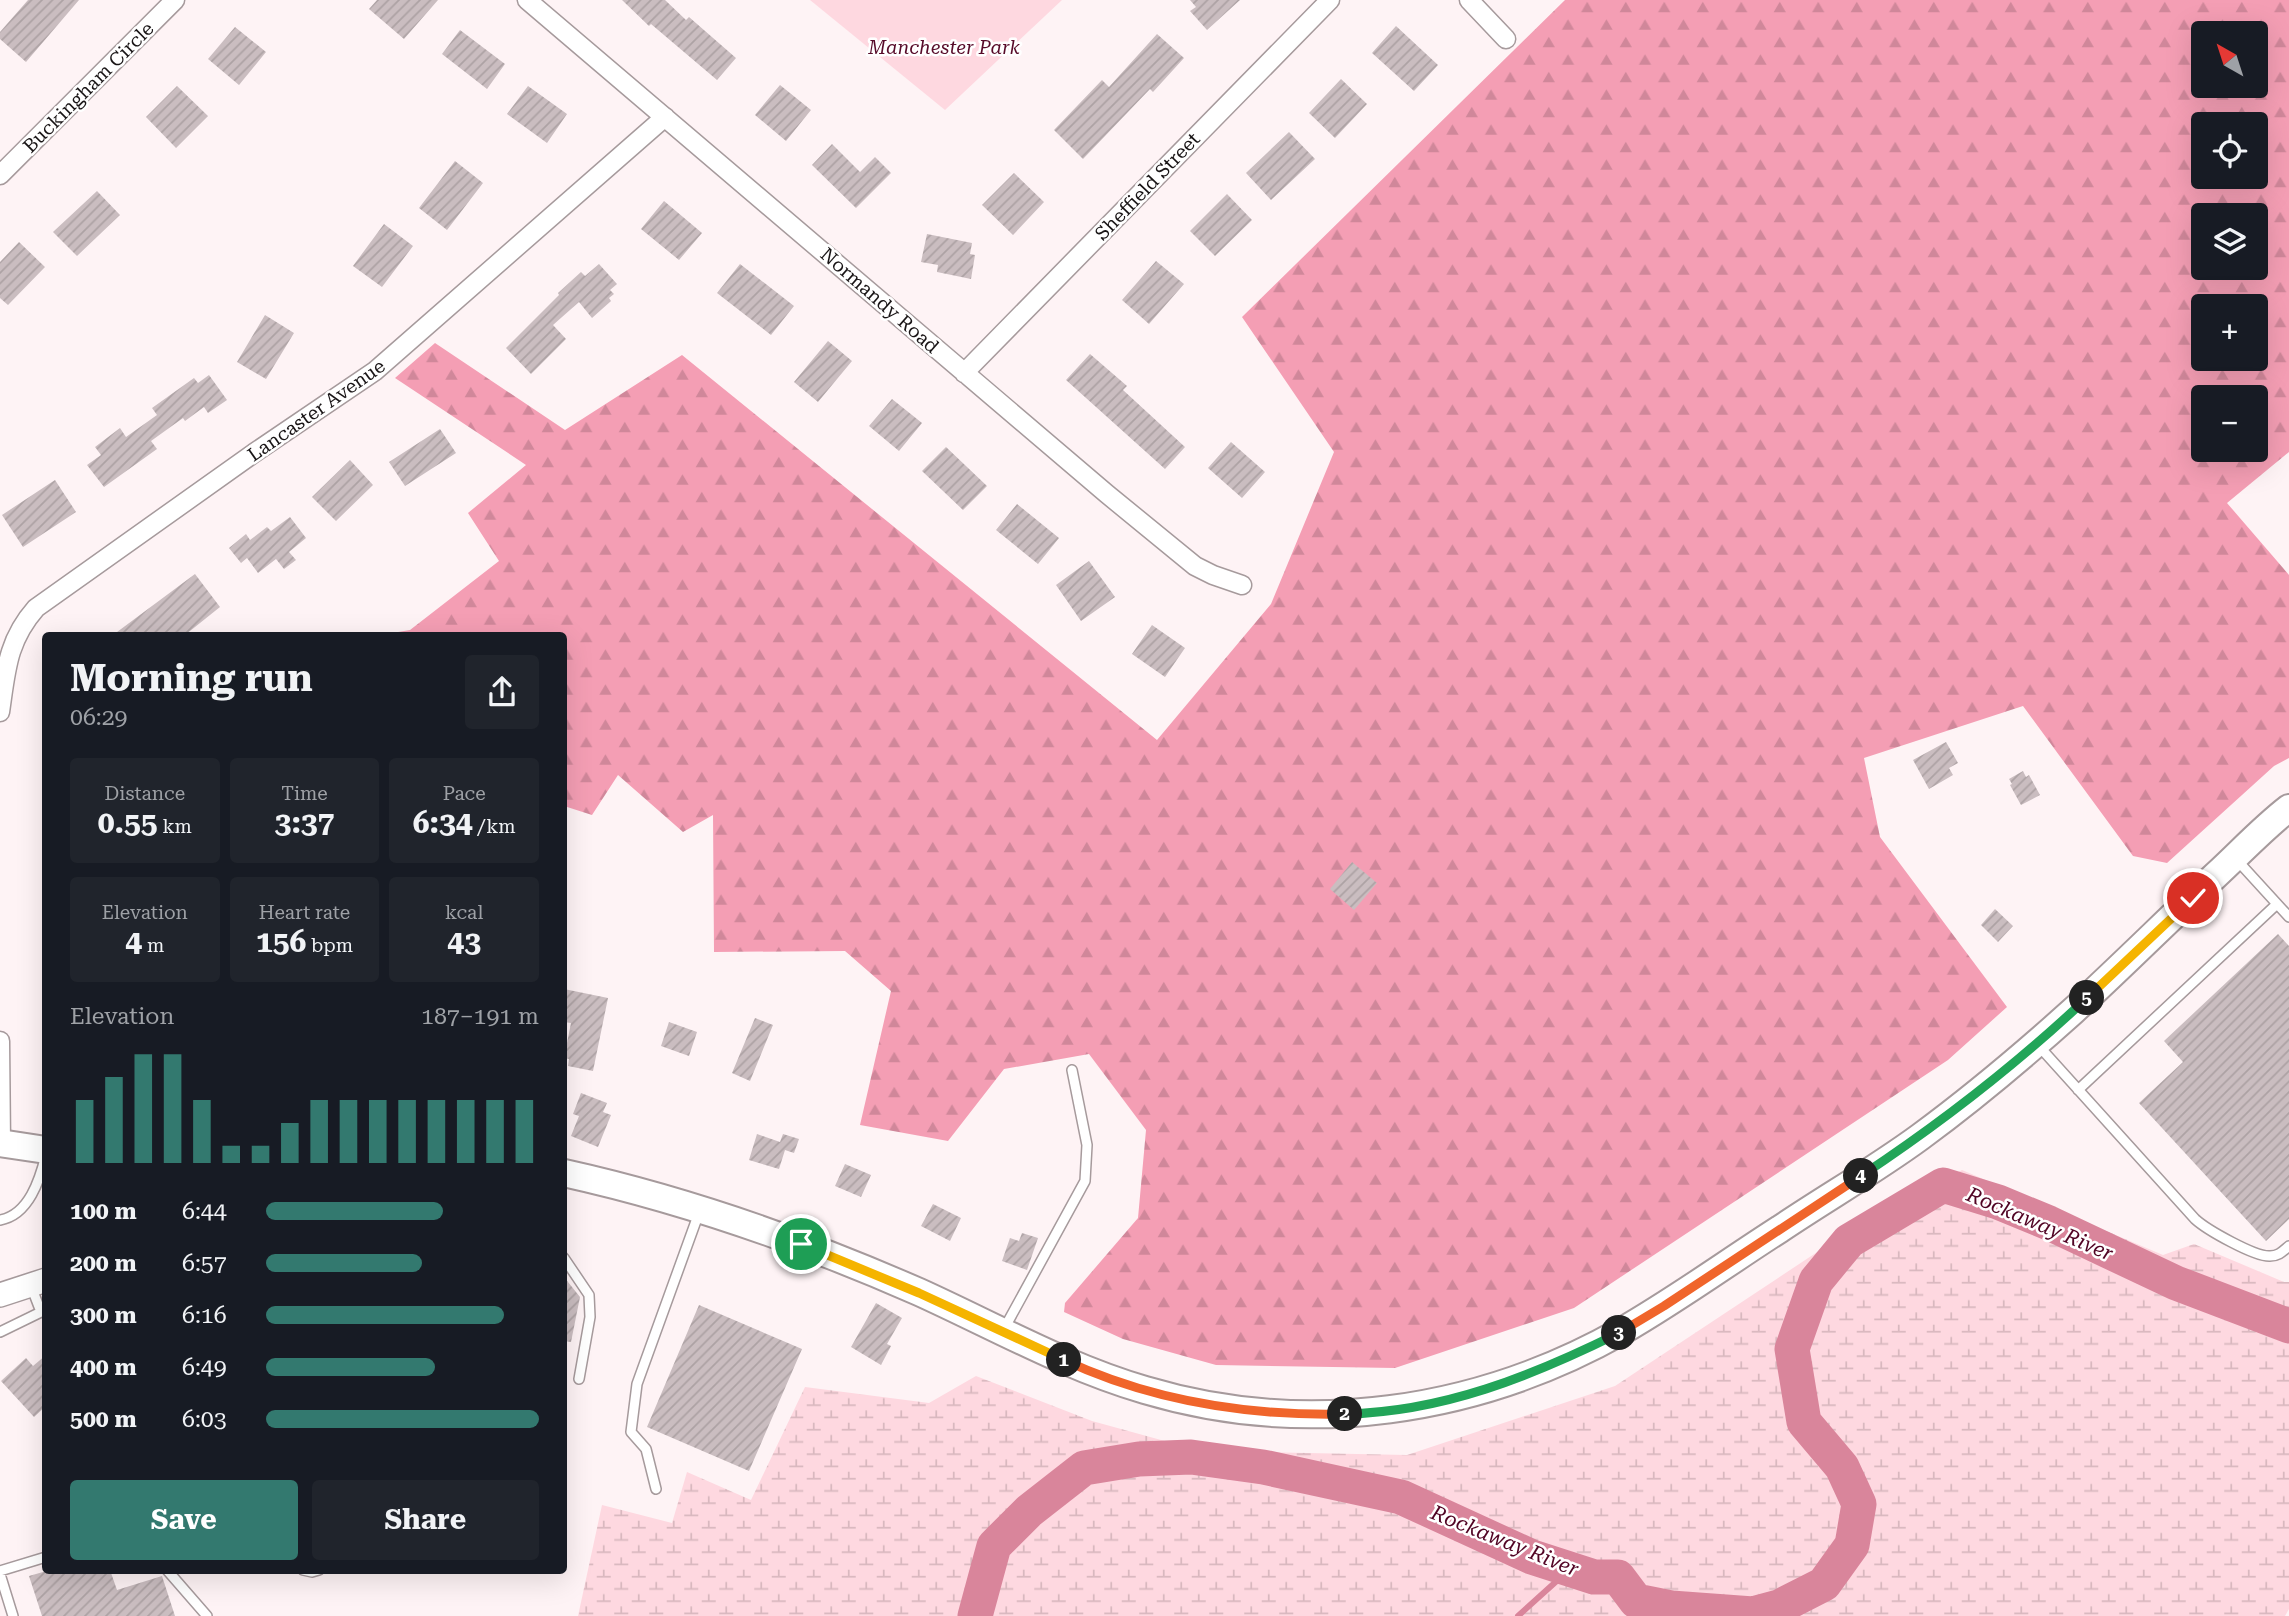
<!DOCTYPE html>
<html lang="en">
<head>
<meta charset="utf-8">
<style>
  :root { --surface:#171b24; --page:#20242c; --text:#f1f3f6; --muted:#9ea1a6; --accent:#33796f }
  body { margin:0; font-family:"Roboto Serif",serif; background:var(--page); color:var(--text); height:100vh; display:flex; flex-direction:column; font-size:26px; white-space:nowrap }
  * { box-sizing:border-box; margin:0 }
  p { font-size:23px; color:var(--muted) }
  .icon { flex:none; width:38px; height:38px; fill:none; stroke:currentColor; stroke-width:2; stroke-linecap:round; stroke-linejoin:round }
  .map { position:relative; flex:1; overflow:hidden }
  .sheet { position:absolute; left:42px; top:632px; width:525px; height:942px; display:flex; flex-direction:column; background:var(--surface); border-radius:7px; box-shadow:0 7px 28px #0002 }
  .sheet>* { flex:none }
  .needle { width:46px; rotate:321deg }
  .controls { position:absolute; left:2191px; top:21px; display:grid; gap:14px }
  .controls a { display:grid; place-items:center; width:77px; height:77px; border-radius:7px; background:var(--surface); box-shadow:0 7px 28px #0002; font-size:35px }
  .pin { position:absolute; display:grid; place-items:center; width:60px; height:60px; color:#fff; margin:-30px; border:4px solid #fff; border-radius:50%; box-shadow:0 2px 7px #0007 }
  .km { position:absolute; width:35px; height:35px; margin:-18px; border-radius:50%; background:#222; color:#fff; font-size:19px; line-height:35px; text-align:center }
  .round { display:grid; place-items:center; flex:none; width:74px; height:74px; border-radius:7px; background:var(--page) }
  .summary { display:flex; align-items:center; justify-content:space-between; height:119px; padding:0 28px }
  h1 { font-size:38px; font-weight:700; line-height:52px }
  .stats { display:grid; grid-template-columns:repeat(3,1fr); gap:10px; height:119px; padding:7px 28px }
  .stats div { display:grid; align-content:center; border-radius:7px; background:var(--page); text-align:center }
  .stats b { font-size:30px; font-weight:700 }
  .stats small { font-size:19px; font-weight:400 }
  .stats p { font-size:19px }
  .chart { height:196px; padding:14px 28px }
  .chart p { display:flex; justify-content:space-between }
  .chart svg { width:100%; height:126px; margin-top:7px; stroke:var(--accent); stroke-width:6 }
  .cta { display:flex; gap:14px; margin-top:auto; padding:14px 28px }
  .cta a { flex:1; height:80px; border-radius:7px; background:var(--accent); color:#fff; font-size:28px; font-weight:700; line-height:80px; text-align:center }
  .cta a+a { background:var(--page); color:var(--text) }
  ul { padding:0 28px; list-style:none; font-size:23px }
  li { display:grid; grid-template-columns:112px 84px 1fr; align-items:center; height:52px }
  li i { height:18px; border-radius:9px; background:var(--accent) }
  .map>svg:first-child { display:block }
  .forest { fill:url(#forest-firs); fill-rule:evenodd }
  .wetland { fill:url(#wetland-marsh) }
  .park { fill:#fed8e0 }
  .lines { fill:none; stroke-linecap:round; stroke-linejoin:round }
  .stream { stroke:#d9859b; stroke-width:6 }
  .river { stroke:#d9859b; stroke-width:35 }
  .building { fill:url(#building-hatch) }
  .service-casing { stroke:#a69a9c; stroke-width:12 }
  .minor-casing { stroke:#a69a9c; stroke-width:21 }
  .tertiary-casing { stroke:#a69a9c; stroke-width:26 }
  .secondary-casing { stroke:#a69a9c; stroke-width:30 }
  .service { stroke:#fff; stroke-width:9 }
  .minor { stroke:#fff; stroke-width:18 }
  .tertiary { stroke:#fff; stroke-width:23 }
  .secondary { stroke:#fff; stroke-width:26 }
  .split-1-casing { stroke:#fff; stroke-width:14 }
  .split-2-casing { stroke:#fff; stroke-width:14 }
  .split-3-casing { stroke:#fff; stroke-width:14 }
  .split-4-casing { stroke:#fff; stroke-width:14 }
  .split-5-casing { stroke:#fff; stroke-width:14 }
  .split-6-casing { stroke:#fff; stroke-width:14 }
  .split-1 { stroke:#f5b400; stroke-width:9 }
  .split-2 { stroke:#f0652b; stroke-width:9 }
  .split-3 { stroke:#22a559; stroke-width:9 }
  .split-4 { stroke:#f0652b; stroke-width:9 }
  .split-5 { stroke:#22a559; stroke-width:9 }
  .split-6 { stroke:#f5b400; stroke-width:9 }
  .labels { text-anchor:middle; stroke-width:5; stroke-linejoin:round; paint-order:stroke }
  .park-label { font-size:19px; font-style:italic; fill:#570b29; stroke:#fff }
  .street-label { font-size:19px; fill:#181415; stroke:#fff }
  .water-label { font-size:21px; font-style:italic; fill:#510424; stroke:#fff }
</style>
</head>
<body>
<div class="map">
<svg width="2289" height="1616" viewBox="0 0 2289 1616">
  <defs>
    <pattern id="forest-firs" width="22" height="20" patternUnits="userSpaceOnUse" patternTransform="scale(1.75)"><rect width="22" height="20" fill="#f49eb4"/><path d="M5 1l3.5 6h-7zM16 11l3.5 6h-7z" fill="#d0879a"/></pattern>
    <pattern id="wetland-marsh" width="20" height="14" patternUnits="userSpaceOnUse" patternTransform="scale(1.75)"><rect width="20" height="14" fill="#fed8e0"/><path d="M1 5h8M5 5V1M11 12h8M15 12V8" fill="none" stroke="#d9b8bf"/></pattern>
    <pattern id="building-hatch" width="6" height="6" patternUnits="userSpaceOnUse" patternTransform="scale(1.75)"><rect width="6" height="6" fill="#cabdc0"/><path d="M-1 1l2-2M0 6l6-6M5 7l2-2" fill="none" stroke="#ada2a4"/></pattern>
  </defs>
  <rect width="100%" height="100%" fill="#fef3f5"/>
  <path class="forest" d="M1565,0h724v452l-62,51 62,72v183l-15,8 -107,97 -34,-7 -110,-150 -159,52 16,79 127,170 -59,53 -374,248 -179,60 -179,-3 -93,-26 -59,-27 1,-9 73,-85 8,-88 -57,-76 -85,15 -56,72 -88,-16 31,-134 -46,-40 -131,1 -1,-137 -30,17 -65,-57 -26,40 -28,-9v-171h-184l30,-5 89,-69 -31,-48 58,-48 -131,-87 40,-35 130,87 117,-75 475,385 114,-136 63,-152 -92,-135zM2203,33h53v53h-53zM2203,124h53v53h-53zM2203,215h53v53h-53zM2203,306h53v53h-53zM2203,397h53v53h-53z"/>
  <path class="wetland" d="M1941,1170l-6,15 27,-15 201,85 31,-11 90,38h5v327l-4,7h-1707l24,-111 70,18 15,-51 64,28 54,-113 124,16 47,-27 116,45 109,30 206,4 208,-69z"/>
  <path class="park" d="M810,0h252l-117,110z"/>
  <g class="lines">
    <path class="stream" d="M1518,1616l52,-47"/>
    <path class="river" d="M975,1616l19,-70 35,-35 55,-43 55,-9 52,-2 72,10 138,30 131,60 62,20h24l18,24 35,7 82,6 26,-7 45,-23 28,-39 7,-41 -17,-37 -38,-45 -12,-73 24,-68 33,-40 94,-56 55,17 51,21 127,60 113,43"/>
  </g>
  <path class="building" d="M28,0h51l-53,62 -26,-23v-7z
    M377,0h61l-34,39 -35,-30z
    M622,0h43l21,20 3,-3 47,41 -19,22 -66,-56 -2,2z
    M1190,0h50l-33,30 -17,-19 6,-4z
    M1396,26l42,39 -24,26 -42,-38z
    M235,27l31,25 -27,33 -31,-26z
    M460,30l45,34 -18,25 -45,-35z
    M1157,34l27,24 -31,34 -3,-3 -67,70 -29,-29 48,-50 7,7z
    M1341,79l26,25 -32,34 -26,-25z
    M780,85l31,25 -25,31 -31,-26z
    M177,86l31,30 -32,32 -30,-31z
    M528,86l39,28 -20,29 -40,-29z
    M1289,132l26,27 -44,41 -25,-27z
    M832,144l28,28 15,-15 16,16 -35,35 -44,-43z
    M455,161l28,22 -36,47 -28,-22z
    M1014,173l30,29 -31,33 -31,-30z
    M97,191l23,24 -43,41 -24,-24z
    M1227,194l25,26 -37,36 -25,-25z
    M664,201l38,32 -23,27 -38,-31z
    M384,224l29,22 -31,41 -29,-21z
    M927,234l45,9 -2,11 5,1 -4,24 -34,-7 1,-7 -17,-3z
    M19,242l26,25 -37,38 -8,-7v-36z
    M1156,261l28,23 -35,40 -27,-24z
    M599,264l18,20 -7,6 4,4 -5,4 2,3 -19,17 -13,-16 -26,23 13,14 -35,35 -25,-26 53,-53 -1,-2 23,-21 4,4z
    M740,264l54,42 -23,29 -54,-42z
    M265,315l29,18 -28,46 -29,-17z
    M828,341l24,20 -34,41 -24,-20z
    M1090,354l37,32 -4,4 62,57 -20,22 -99,-89z
    M209,375l18,25 -19,13 -4,-6 -19,14 -2,-3 -32,23 6,8 -53,38 -17,-22 14,-10 -6,-8 25,-19 6,9 31,-22 -5,-7 42,-30 4,5z
    M892,399l30,24 -23,28 -30,-25z
    M440,429l16,24 -51,33 -16,-24z
    M1231,442l34,30 -23,26 -34,-30z
    M946,447l41,39 -24,24 -41,-39z
    M350,460l23,25 -37,36 -24,-24z
    M55,480l21,32 -53,35 -21,-32z
    M1017,504l42,34 -21,26 -42,-34z
    M290,517l16,21 -17,14 7,8 -12,9 -8,-10 -18,14 -11,-15 -6,5 -12,-15 17,-14 4,6 17,-13 4,4z
    M1089,561l26,36 -34,24 -25,-36z
    M195,574l25,33 -35,28h-72z
    M1152,625l33,23 -20,29 -33,-23z
    M1946,742l12,21 -9,5 4,7 -24,14 -16,-29z
    M2023,771l3,6 3,-2 11,20 -19,10 -11,-20 2,-1 -3,-5z
    M1352,862l25,21 -23,27 -24,-21z
    M1995,909l18,17 -15,16 -17,-17z
    M2278,934l11,12v273l-23,22 -127,-138 44,-41 -19,-21z
    M564,989l44,9 -15,73 -25,-5 1,-7 -5,-1 7,-35 -7,-1z
    M755,1018l18,7 -23,56 -18,-8z
    M669,1022l28,10 -8,24 -28,-10z
    M581,1093l26,10 -4,9 8,3 -13,32 -27,-11 8,-20 -6,-2z
    M757,1134l23,8 3,-8 16,5 -5,14 -9,-3 -6,19 -30,-9z
    M845,1164l26,11 -10,22 -26,-11z
    M933,1204l28,14 -11,23 -29,-15z
    M1022,1233l16,5 -11,32 -25,-9 8,-23 9,3z
    M564,1277l16,20 -9,45 -7,-1z
    M876,1303l26,15 -15,26 4,2 -10,19 -30,-18z
    M699,1305l103,44 -53,122 -102,-44z
    M46,1355v51l-12,11 -33,-36 25,-23 7,8z
    M50,1570h60l7,20 45,-14 13,40h-133l-13,-40z"/>
  <g class="lines">
    <g class="service-casing">
      <path id="service" d="M2236,859l53,58
        M2037,1044l158,175c12,11 60,38 75,37 9,0 13,-5 19,-10
        M2078,1090l199,-186
        M0,1220c29,-5 40,-41 46,-65
        M564,1258l25,37 1,22 -11,62
        M1004,1329l81,-148 2,-36 -15,-75
        M0,1332l41,-20 -10,-26
        M656,1489l-10,-40 -15,-17 6,-48 63,-174
        M167,1570l40,46
        M303,1570l9,2 7,-2
        M0,1571l46,-14
        M0,1574l13,42"/>
    </g>
    <g class="minor-casing">
      <path id="minor" d="M527,0l580,494 88,72 18,9 29,10
        M1469,0l37,39
        M0,175l175,-175
        M964,373l366,-373
        M0,712c6,-41 7,-71 36,-104l218,-155 121,-82 290,-254
        M0,1041l1,103"/>
    </g>
    <g class="tertiary-casing">
      <path id="tertiary" d="M0,1295l46,-15"/>
    </g>
    <g class="secondary-casing">
      <path id="secondary" d="M0,1143l46,7
        M564,1173c122,27 241,69 355,119 75,34 147,75 226,98 161,48 332,23 477,-59 54,-31 105,-68 158,-102 46,-31 95,-59 140,-92 53,-39 104,-82 153,-126 48,-44 95,-91 143,-136 24,-22 47,-47 73,-67"/>
    </g>
    <use href="#service" class="service"/>
    <use href="#minor" class="minor"/>
    <use href="#tertiary" class="tertiary"/>
    <use href="#secondary" class="secondary"/>
  </g>
  <g class="lines">
    <g class="split-1-casing">
      <path id="split-1" d="M801,1244l118,49 145,67"/>
    </g>
    <g class="split-2-casing">
      <path id="split-2" d="M1064,1360c88,41 185,56 281,54"/>
    </g>
    <g class="split-3-casing">
      <path id="split-3" d="M1345,1414c98,-2 187,-38 274,-81"/>
    </g>
    <g class="split-4-casing">
      <path id="split-4" d="M1619,1333l45,-27 197,-130"/>
    </g>
    <g class="split-5-casing">
      <path id="split-5" d="M1861,1176c80,-53 156,-112 226,-178"/>
    </g>
    <g class="split-6-casing">
      <path id="split-6" d="M2087,998l106,-100"/>
    </g>
    <use href="#split-1" class="split-1"/>
    <use href="#split-2" class="split-2"/>
    <use href="#split-3" class="split-3"/>
    <use href="#split-4" class="split-4"/>
    <use href="#split-5" class="split-5"/>
    <use href="#split-6" class="split-6"/>
  </g>
  <g class="labels">
    <g class="park-label">
      <text x="944" y="54">Manchester Park</text>
    </g>
    <g class="street-label">
      <text transform="translate(88 87) rotate(-45)" y="7">Buckingham Circle</text>
      <text transform="translate(1147 186) rotate(-46)" y="7">Sheffield Street</text>
      <text transform="translate(880 300) rotate(41)" y="7">Normandy Road</text>
      <text transform="translate(316 410) rotate(-35)" y="7">Lancaster Avenue</text>
    </g>
    <g class="water-label">
      <text transform="translate(2040 1224) rotate(23)" y="7">Rockaway River</text>
      <text transform="translate(1505 1541) rotate(22)" y="7">Rockaway River</text>
    </g>
  </g>
</svg>
<div class="controls">
<a><svg class="needle" viewBox="-14 -14 28 28"><path d="M0-13l5 13h-10z" fill="#e53935"/><path d="M0 13l5-13h-10z" fill="#9ea1a6"/></svg></a>
<a><svg class="icon" aria-label="locate" viewBox="0 0 24 24"><circle cx="12" cy="12" r="6"/><path d="M12 2v4M12 18v4M2 12h4M18 12h4"/></svg></a>
<a><svg class="icon" aria-label="layers" viewBox="0 0 24 24"><path d="M12 4l9 5-9 5-9-5zM3 14l9 5 9-5"/></svg></a>
<a>+</a>
<a>−</a>
</div>
<div class="pin" style="left:801px;top:1244px;background:#1e9e55"><svg class="icon" aria-label="arrive" viewBox="0 0 24 24"><path d="M6 21V4h12l-3 4 3 4H6"/></svg></div>
<div class="pin" style="left:2193px;top:898px;background:#d93025"><svg class="icon" aria-label="check" viewBox="0 0 24 24"><path d="M5 12l5 5 9-10"/></svg></div>
<b class="km" style="left:1064px;top:1360px">1</b>
<b class="km" style="left:1345px;top:1414px">2</b>
<b class="km" style="left:1619px;top:1333px">3</b>
<b class="km" style="left:1861px;top:1176px">4</b>
<b class="km" style="left:2087px;top:998px">5</b>
<section class="sheet">
<div class="summary"><div><h1>Morning run</h1><p>06:29</p></div><a class="round"><svg class="icon" aria-label="share" viewBox="0 0 24 24"><path d="M12 15V3M7 8l5-5 5 5M5 13v7h14v-7"/></svg></a></div>
<div class="stats">
<div><p>Distance</p><b>0.55<small> km</small></b></div>
<div><p>Time</p><b>3:37</b></div>
<div><p>Pace</p><b>6:34<small> /km</small></b></div>
</div>
<div class="stats">
<div><p>Elevation</p><b>4<small> m</small></b></div>
<div><p>Heart rate</p><b>156<small> bpm</small></b></div>
<div><p>kcal</p><b>43</b></div>
</div>
<div class="chart"><p><span>Elevation</span>187–191 m</p>
<svg viewBox="0 0 160 44" preserveAspectRatio="none"><path d="M5 44V22M15 44V14M25 44V6M35 44V6M45 44V22M55 44V38M65 44V38M75 44V30M85 44V22M95 44V22M105 44V22M115 44V22M125 44V22M135 44V22M145 44V22M155 44V22"/></svg>
</div>
<ul>
<li><b>100 m</b>6:44<i style="width:65%"></i></li>
<li><b>200 m</b>6:57<i style="width:57%"></i></li>
<li><b>300 m</b>6:16<i style="width:87%"></i></li>
<li><b>400 m</b>6:49<i style="width:62%"></i></li>
<li><b>500 m</b>6:03<i style="width:100%"></i></li>
</ul>
<div class="cta"><a>Save</a><a>Share</a></div>
</section>
</div>
</body>
</html>
